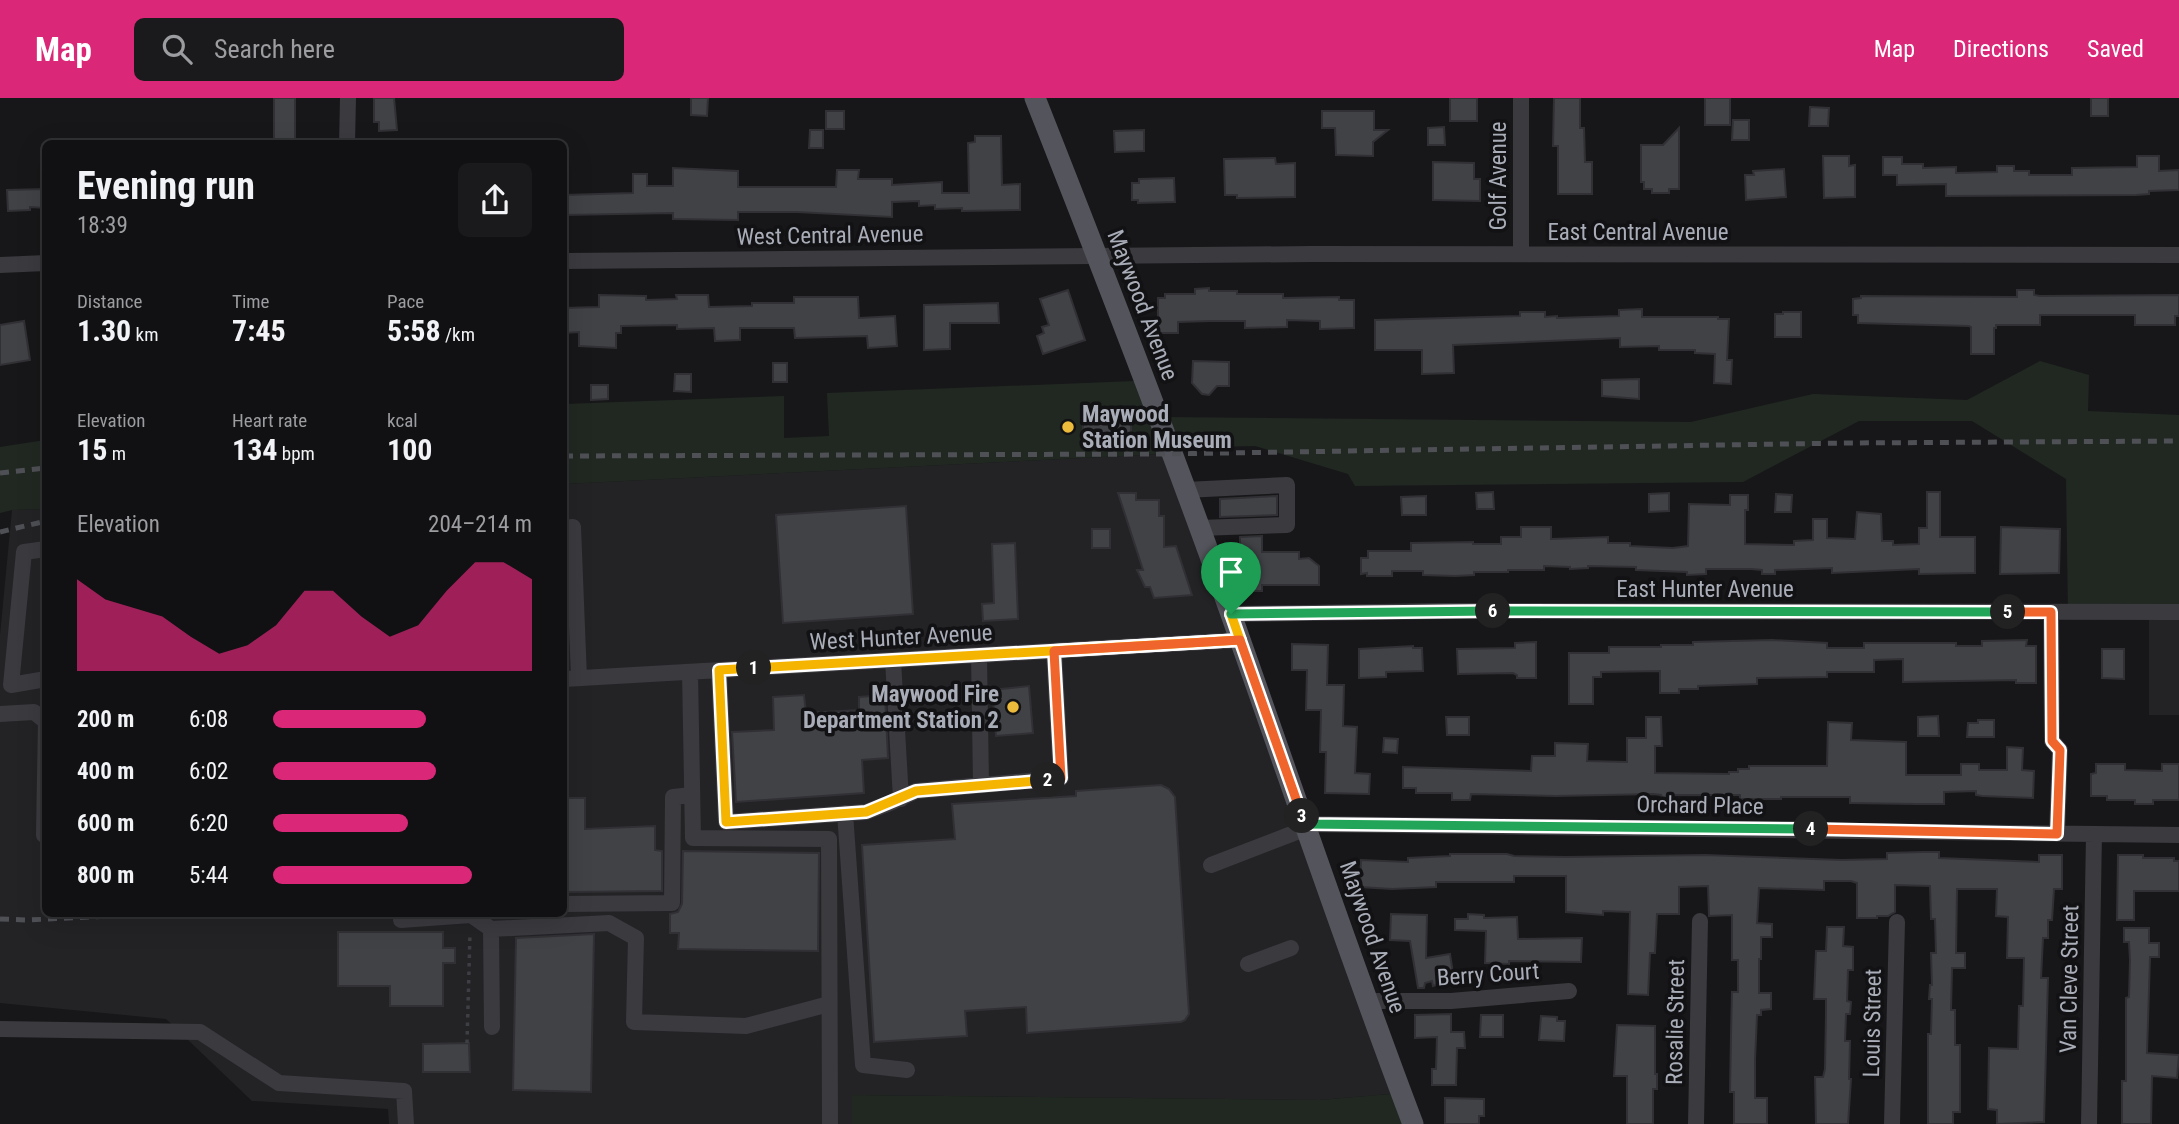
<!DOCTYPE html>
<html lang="en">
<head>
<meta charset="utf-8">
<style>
  :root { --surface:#111113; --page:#1a1a1c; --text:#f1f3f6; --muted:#9c9da0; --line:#303133; --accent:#db2777 }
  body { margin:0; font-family:"Roboto Condensed",sans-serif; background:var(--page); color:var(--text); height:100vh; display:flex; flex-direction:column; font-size:26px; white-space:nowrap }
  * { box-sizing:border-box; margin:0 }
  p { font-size:23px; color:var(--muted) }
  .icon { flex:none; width:38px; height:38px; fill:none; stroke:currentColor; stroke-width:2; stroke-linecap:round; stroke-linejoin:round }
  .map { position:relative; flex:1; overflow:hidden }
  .sheet { position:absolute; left:42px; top:42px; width:525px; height:777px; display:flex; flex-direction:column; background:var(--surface); border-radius:10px; box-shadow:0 7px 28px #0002,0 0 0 2px var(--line) }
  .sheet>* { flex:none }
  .pin { position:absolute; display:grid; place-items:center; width:60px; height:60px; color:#fff; margin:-72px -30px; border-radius:50% 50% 50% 0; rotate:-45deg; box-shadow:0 0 7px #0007 }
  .pin .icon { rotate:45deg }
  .km { position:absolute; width:35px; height:35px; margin:-18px; border-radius:50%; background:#222; color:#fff; font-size:19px; line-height:35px; text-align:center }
  .round { display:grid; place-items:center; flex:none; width:74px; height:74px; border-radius:10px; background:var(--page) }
  .summary { display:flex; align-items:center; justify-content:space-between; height:119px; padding:0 35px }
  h1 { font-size:38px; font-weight:700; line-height:52px }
  .figures { display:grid; grid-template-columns:repeat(3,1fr); gap:10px; height:119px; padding:7px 35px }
  .figures div { display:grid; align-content:center }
  .figures b { font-size:30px; font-weight:700 }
  .figures small { font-size:19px; font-weight:400 }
  .figures p { font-size:19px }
  .chart { height:196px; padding:14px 35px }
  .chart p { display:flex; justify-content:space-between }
  .chart svg { width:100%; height:126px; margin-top:7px; fill:var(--accent); opacity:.7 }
  ul { padding:0 35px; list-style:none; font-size:23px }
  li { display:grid; grid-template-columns:112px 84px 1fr; align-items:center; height:52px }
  li i { height:18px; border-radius:9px; background:var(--accent) }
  header { display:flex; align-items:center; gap:42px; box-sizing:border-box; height:98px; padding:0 35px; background:var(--accent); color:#fff }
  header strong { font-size:33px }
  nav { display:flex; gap:38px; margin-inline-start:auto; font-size:24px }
  .search { width:490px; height:63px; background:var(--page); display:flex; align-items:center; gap:18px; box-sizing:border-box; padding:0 24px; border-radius:10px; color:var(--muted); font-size:26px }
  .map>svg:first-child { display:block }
  .built { fill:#232326 }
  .green { fill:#212822 }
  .building { fill:#414246; stroke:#313135; stroke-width:2 }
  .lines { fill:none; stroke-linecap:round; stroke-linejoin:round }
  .path { stroke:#3e3f44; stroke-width:3.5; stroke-dasharray:3.5 5; stroke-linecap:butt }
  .minor { stroke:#3a3a3f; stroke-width:16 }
  .major { stroke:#54555c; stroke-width:21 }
  .rail { stroke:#4f5056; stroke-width:5; stroke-dasharray:9 7; stroke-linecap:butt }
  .split-1-casing { stroke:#fff; stroke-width:14 }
  .split-2-casing { stroke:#fff; stroke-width:14 }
  .split-3-casing { stroke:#fff; stroke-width:14 }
  .split-4-casing { stroke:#fff; stroke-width:14 }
  .split-5-casing { stroke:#fff; stroke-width:14 }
  .split-6-casing { stroke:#fff; stroke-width:14 }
  .split-7-casing { stroke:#fff; stroke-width:14 }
  .split-1 { stroke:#f5b400; stroke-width:9 }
  .split-2 { stroke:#f5b400; stroke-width:9 }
  .split-3 { stroke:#f0652b; stroke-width:9 }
  .split-4 { stroke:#22a559; stroke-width:9 }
  .split-5 { stroke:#f0652b; stroke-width:9 }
  .split-6 { stroke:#22a559; stroke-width:9 }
  .split-7 { stroke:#22a559; stroke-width:9 }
  .poi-dot { fill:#edbb3b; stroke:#121214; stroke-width:2.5 }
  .labels { text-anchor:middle; stroke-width:7; stroke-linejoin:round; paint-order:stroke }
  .street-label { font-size:23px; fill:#a9adb8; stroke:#121214 }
  .poi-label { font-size:23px; font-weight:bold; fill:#a9adb8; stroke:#121214; text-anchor:start }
</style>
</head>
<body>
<header>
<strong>Map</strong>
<div class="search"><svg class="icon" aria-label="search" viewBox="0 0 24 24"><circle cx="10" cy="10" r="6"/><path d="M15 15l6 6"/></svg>Search here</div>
<nav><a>Map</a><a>Directions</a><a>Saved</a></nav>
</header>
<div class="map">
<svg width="2179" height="1026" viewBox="0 0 2179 1026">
  <rect width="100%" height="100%" fill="#171719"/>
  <path class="built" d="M1162,356l240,639 -82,7 -467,-5 -1,29h-463l-1,-15 -136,-8 -86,-82 -166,-16v-368l12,-125 33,-1 1,405h518v-430z
    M2149,514h30v103h-30z"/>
  <path class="green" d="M2040,263l49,14 -1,36 91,4v197h-111l-2,-133 -94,-58h-113l-116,61 -388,4 -7,-12 -93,-28 -86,2 -12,-31 534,5 122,-28 154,6z
    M1135,283l27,73 -598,30v-80l220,-8v42l45,-2 -2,-43z
    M45,342v69l-33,1 -12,3v-66z
    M1402,995l11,31h-561v-29l468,5z"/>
  <path class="building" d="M274,0h21v46h-21z
    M374,0h20l3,32 -18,1v-9h-5z
    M691,0h17l-1,18 -16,-1z
    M1450,0h27v23h-27z
    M1554,0h26v30h4l1,34h7v32h-34v-48h-5z
    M1705,0h25v27h-25z
    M2091,0h17v18h-17z
    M1810,9l19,1 -1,18h-19z
    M826,13h18v18h-18z
    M1322,13h52v19h14l-15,12v14l-37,-1 -1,-27h-13z
    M1733,22h16v20h-17z
    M1444,29l1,18h-17v-17z
    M1679,30v61h-10v4h-17v-4h-8v-7h-3v-37h22z
    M810,32h13v18h-14z
    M1144,32v21l-29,1 -1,-21z
    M975,38h26l1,49 18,-1v26l-58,1v-3l-27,1v-4l-16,1v-5l-27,1v15l-95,-5h-59v8l-65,-1v-6l-109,2v-20l69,-2v-19h14v12h26v-18l65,3v16h98l1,-17h22l-1,9h34v6l50,-3v11h27l-1,-50 7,-1z
    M1823,58h26v10l6,-1v32l-31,1z
    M2137,58h22v15l20,-1v20l-30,1v3l-13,1 -190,1v-12l-49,1v-10h-14v-18h19v7h21v4l33,-1v6l41,-1v-6h17v5h15v4h43v-7l65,-1z
    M1275,60l1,6 19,-1v34l-58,1v-3h-12l-1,-36z
    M1433,64l41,1v16h6v22l-47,-1z
    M1784,71l2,28 -40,3 -1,-25h9l-1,-4z
    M1174,80l1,24 -37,1v-3h-6v-17h7v-4z
    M46,91v19l-16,-1v3l-22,1 -1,-21z
    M1209,190v3h28v3h46v4l56,-1v3h15v28l-34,1v-8l-33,-1v7l-42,1v-7h-35l-32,1v11h-20v-35h7v-4h30v-5z
    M1068,192l17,50 -42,14 -6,-18 7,-3 -2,-6 7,-2 -9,-26z
    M2017,192h17v5l6,1 139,-1v21h-4v9h-40v-10h-95v10h-44v3h-2v26h-23v-27l-2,-1 -111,-3v-8h-5v-16l8,-1v-2l156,1z
    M599,197l47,1v4l31,-1 -1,-4h32l1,12 43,-1v-3h42v-6h64l1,21 36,-2 2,30 -29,2 -1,-12 -72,2 -1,-10h-54v12l-25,1 -1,-13 -37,1v-4l-56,1v7h-5v15l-37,-2v-14l-15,1v-25l35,-1z
    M998,205l1,20h-49v26l-26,1v-45z
    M1642,211v8h76v2h11l-2,41h5l-1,24 -17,-1 1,-29 -20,-1v-3h-36v-4l-39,1v-9l-167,7 1,28 -32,1v-24h-47v-30l145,-4v-4h25v5l12,-1v2l62,-2v-6z
    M1783,214h18v25h-26v-23h8z
    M24,223l6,39 -30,5v-40z
    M1193,263l36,1v24h-12l-8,9 -7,-1 -10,-11z
    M773,265h14v19h-14z
    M675,276h16v18l-17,-1z
    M1639,281v20l-37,-3v-16z
    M591,287h17v14l-17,1z
    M1083,324h48v22h-48z
    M1493,394l1,17h-17l-1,-16z
    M1927,394h13v45h35v36l-56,1v-5l-87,4v-5l-57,2v4h-13v-4l-11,-1h-45v5l-19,1v-3l-51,-2v-3l-48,-1v2l-18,1v-2l-26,-1v4h-36v2h-34v3l-19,1 -32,-1v-4h-31v5h-25v-3l-6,1v-16h7v-7h43v-8l62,-1v2h28v-7h20v-10h30v12l57,-2v6h22v3l43,2 15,-2 1,-42 41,1v-10h18v15h-3v34l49,1v-4l19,-1v-21h14v19l28,1 2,-27 24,2 1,27h11v4l26,-1v-16h8z
    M1118,395h18v7h23v16h5v31l12,-1 16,49 -38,3 -4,-11h-5l-8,-17h6z
    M1669,395v18l-20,1v-18z
    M1776,396l16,1 -1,17h-16z
    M1277,398v19l-57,2v-18z
    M1426,398v19h-24l-1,-18z
    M906,408l7,108 -130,9 -7,-108z
    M2001,429l59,2 -1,44 -59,1z
    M1092,431h18v19h-18z
    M1262,438v16h37v7l10,-1 10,8v19h-57v6h-19l1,-5h-4v-49z
    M1015,445l3,76 -35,2 -1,-17 12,-1 -2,-59z
    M2027,542l-1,6h10v37h-20v-3l-113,2v-23l-29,1v12h-47v5l-70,1v6l-59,2v3h-19v4h-19v-22l-59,1v5h-8v27h-24v-51h40v-6h52v-2h32v-3l79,-2 55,3v5h37v-5h92v3h26v-5z
    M1536,544v36h-19v-3l-4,-2 -55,1 -1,-25 58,-1v-5z
    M1292,546l36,1 -1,40h17l-1,41 14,1 -2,46 15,1 -1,20 -44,-1 1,-41h-6l1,-42h-15l1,-40h-15z
    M1413,548v2h9l1,23 -37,1v5l-27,1v-29z
    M2102,551h22v30l-22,-1z
    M1029,588l4,47 -37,3 -4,-46z
    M804,597l2,18 53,-3v-13l26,-2 3,63 -26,2 2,33 -128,9 -4,-70 42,-2 -1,-33z
    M1938,618l1,20h-21v-19z
    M1446,619h23v18h-22z
    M1646,619h15l1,29h-7v27l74,1v-2h9v-3h11v-3h78l1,-44 24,1 -1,17 55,2v33h55v-11h18v6h28v-23l16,1 -1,22 12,1 -1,27 -51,-2 -6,-1v-4l-32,1v12h-28l-66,-1v-6h-69v2h-41v-4h-70l-4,10 -5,-10 -8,-1 -97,2 -85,-2 -1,6h-18v-7h-36v-5h-13v-21l128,4 1,-15h23v-13l33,1 -1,17 40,1v-24h19z
    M1978,622h16v17h-27l1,-14h10z
    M1384,640l14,1 -1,14 -14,-1z
    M2096,666h29v6l37,1v-7h17v36h-26v4h-18v-4h-28v-4h-16v-22l5,-1z
    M1161,687l8,4 6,8 14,217 -4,6 -4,2 -154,11 -1,-26 -61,4 2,25 -93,6 -12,-197 93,-6 -3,-35 124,-8v-5z
    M564,700h21v31l70,-3v24l7,1v40l-98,1z
    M683,753l136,2 -1,98 -140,-2 1,-16h-9v-19l8,-2 4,-8z
    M1922,754h17v6l100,4v-7h23v34h-8l-2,31h-4v18h-5l-2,40h7l-4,144 -47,2v-14l-9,-1 1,-61 29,1 1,-43h4l1,-48h-17l1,-41 -12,-1 1,-27h-40l-1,64h9v15h-13l-1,42h4v35h5v67h-7v12h-25v-90h3l1,-35h-3l1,-14h2l-1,-32h5l-1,-34h-4l-1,-33 -35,-1v27l-7,4h-11v2h-20v-35l-6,-2h-27v9l-65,-2 -2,35 15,1v13h-11v22h-2v34h12v16l-10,1v5h-4l-2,45v38h12v26h-33v-32h-4l1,-57 1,-43h6v-32h-6v-45l-23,1 -1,-30 -29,1v27h-22l-2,39h-5l-2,42 -20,-1 2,-82 -27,-1v4l-37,-3v-36h-52v6h-78v5l-44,2 -32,-2 1,-27 47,2v-4l42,-2v-2h57l7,2 52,1 139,-2 137,5 45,-1v-6z
    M2118,757h25v3h31v3h5v30h-45v29h-17z
    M1391,816l36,1 -1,43 24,-4 4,26 -21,6 -1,-5 -7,2 -1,5h-6l-8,-47 -20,-1z
    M1468,816l16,1v3l33,-1 1,22 64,-1 -1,24 -72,-1v3l-24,-1 1,-32 -31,-1v-11h13z
    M1827,829h17l-1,19 10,1v23h-5l-1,31 4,1 -1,12h-4l-1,27h5l-1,38h2l-3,45h-32l-1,-47h8l2,-8 1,-55v-15h-12l2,-48h10z
    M2124,830h25v15h10v14h-9l-3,96 32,2 -2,23 -25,-2 -1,48h-29v-43h4v-83l3,-1 1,-37 -1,-18h-5z
    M338,834h105v16h12v15h-12v43h-53v-20h-52z
    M594,836l-3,158 -78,-2 3,-152z
    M1451,916v18h13l1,16h-8l-1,37h-24v-16h4l1,-32 -22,1v-23z
    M1481,917h22v22h-23z
    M1541,918l16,1v4h8l-1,20 -25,-1z
    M1617,927l38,1v48h2v15h-4v35h-26v-48h-13z
    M469,945l1,29h-47v-28z
    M1445,1000l39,1v17h-5v8h-34z"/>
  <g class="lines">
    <path class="path" d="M467,945l3,-110"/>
    <path class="minor" d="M347,46l1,-46
      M1521,156v-156
      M564,163l747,-7 868,1
      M0,167l46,-2
      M1185,392l102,-5v40l-88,3
      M564,430l9,-1 6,151
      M46,451l-22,3 -13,133 35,-6
      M2051,514l1,129 8,9 -3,84
      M1231,516l212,-3 736,1
      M979,557l2,130
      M893,562l8,139
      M719,572l7,152 140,-10 24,-9 26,-12 145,-13 -7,-127
      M690,574l3,166 136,1 1,285
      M564,581l676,-39
      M0,616l34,-2 10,8
      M46,621l-2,116 2,1
      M845,715l18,252 44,5
      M1305,726l874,11
      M1211,767l96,-37
      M564,806l108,-1 1,-106 19,-2
      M401,822l70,-5 20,14
      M1248,866l43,-16
      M1367,903h84l118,-10
      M492,929l-1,-98 118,-6 27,15 -2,84 112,4 83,-22
      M0,931l200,3 79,51 125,8 2,33
      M1696,1026l4,-203
      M1892,1026l5,-202
      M2089,1026l5,-290"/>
    <path class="major" d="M1035,0c68,172 135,345 197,519 60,169 117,339 181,507"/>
    <path class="rail" d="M564,358l598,-2 686,-11 331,-2
      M0,375l46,-5
      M0,434l46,-11
      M0,821l28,1 125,-6"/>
  </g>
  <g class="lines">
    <g class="split-1-casing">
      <path id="split-1" d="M754,570l486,-28 -9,-26"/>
    </g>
    <g class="split-2-casing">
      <path id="split-2" d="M754,570l-35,2 7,152 140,-10 50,-21 132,-11"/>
    </g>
    <g class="split-3-casing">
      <path id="split-3" d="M1048,682l13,-2 -7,-127 186,-11 62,176"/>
    </g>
    <g class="split-4-casing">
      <path id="split-4" d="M1302,718l3,8 506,5"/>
    </g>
    <g class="split-5-casing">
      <path id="split-5" d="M1811,731l246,5 3,-84 -8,-9 -1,-129h-43"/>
    </g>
    <g class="split-6-casing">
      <path id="split-6" d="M1493,513l515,1"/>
    </g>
    <g class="split-7-casing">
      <path id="split-7" d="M1231,516l262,-3"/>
    </g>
    <use href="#split-1" class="split-1"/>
    <use href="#split-2" class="split-2"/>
    <use href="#split-3" class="split-3"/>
    <use href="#split-4" class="split-4"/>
    <use href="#split-5" class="split-5"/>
    <use href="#split-6" class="split-6"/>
    <use href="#split-7" class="split-7"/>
  </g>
  <g class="poi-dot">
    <circle cx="1068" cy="329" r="7"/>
    <circle cx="1013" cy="609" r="7"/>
  </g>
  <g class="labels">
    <g class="street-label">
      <text transform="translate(1498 78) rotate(-90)" y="8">Golf Avenue</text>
      <text x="1638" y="142">East Central Avenue</text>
      <text transform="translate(830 137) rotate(-1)" y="8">West Central Avenue</text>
      <text transform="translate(1143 207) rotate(69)" y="8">Maywood Avenue</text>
      <text x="1705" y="499">East Hunter Avenue</text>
      <text transform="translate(901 539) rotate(-3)" y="8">West Hunter Avenue</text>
      <text transform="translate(1700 707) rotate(1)" y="8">Orchard Place</text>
      <text transform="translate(1373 839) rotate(71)" y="8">Maywood Avenue</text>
      <text transform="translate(1488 876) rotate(-4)" y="8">Berry Court</text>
      <text transform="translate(2069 881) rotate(-89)" y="8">Van Cleve Street</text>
      <text transform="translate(1675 924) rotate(-89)" y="8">Rosalie Street</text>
      <text transform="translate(1872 925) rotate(-89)" y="8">Louis Street</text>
    </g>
    <g class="poi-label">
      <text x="1082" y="324">Maywood<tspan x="1082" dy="26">Station Museum</tspan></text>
      <text x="999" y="604" text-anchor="end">Maywood Fire<tspan x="999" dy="26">Department Station 2</tspan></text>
    </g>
  </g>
</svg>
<div class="pin" style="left:1231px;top:516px;background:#1e9e55"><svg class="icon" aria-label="arrive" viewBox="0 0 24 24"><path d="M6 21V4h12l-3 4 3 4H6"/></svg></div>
<b class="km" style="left:754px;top:570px">1</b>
<b class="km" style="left:1048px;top:682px">2</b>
<b class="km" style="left:1302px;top:718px">3</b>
<b class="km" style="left:1811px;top:731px">4</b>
<b class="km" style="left:2008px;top:514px">5</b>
<b class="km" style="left:1493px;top:513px">6</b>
<section class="sheet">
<div class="summary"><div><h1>Evening run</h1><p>18:39</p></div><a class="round"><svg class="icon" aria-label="share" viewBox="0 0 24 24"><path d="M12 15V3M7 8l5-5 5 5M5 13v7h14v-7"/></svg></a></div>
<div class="figures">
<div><p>Distance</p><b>1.30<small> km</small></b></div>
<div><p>Time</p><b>7:45</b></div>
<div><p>Pace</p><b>5:58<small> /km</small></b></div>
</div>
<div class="figures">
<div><p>Elevation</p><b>15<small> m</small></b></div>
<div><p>Heart rate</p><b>134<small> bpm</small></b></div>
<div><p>kcal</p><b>100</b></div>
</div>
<div class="chart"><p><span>Elevation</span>204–214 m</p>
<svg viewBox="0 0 160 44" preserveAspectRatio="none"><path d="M0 44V12L10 19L20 22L30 25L40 32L50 38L60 35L70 28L80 16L90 16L100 25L110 32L120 28L130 16L140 6L150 6L160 12V44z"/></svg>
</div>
<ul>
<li><b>200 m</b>6:08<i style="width:59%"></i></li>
<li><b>400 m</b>6:02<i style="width:63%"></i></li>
<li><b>600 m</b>6:20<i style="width:52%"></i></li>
<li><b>800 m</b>5:44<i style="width:77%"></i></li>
</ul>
</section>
</div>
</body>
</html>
